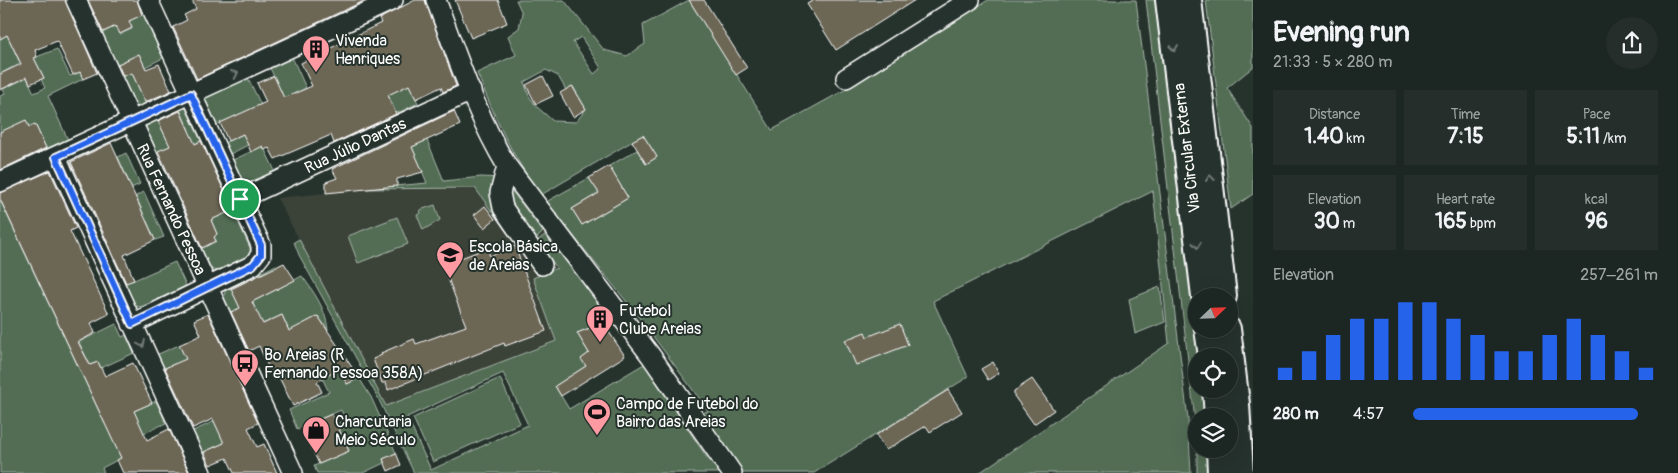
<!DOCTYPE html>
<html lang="en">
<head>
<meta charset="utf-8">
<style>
  :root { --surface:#1c2622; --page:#252e2a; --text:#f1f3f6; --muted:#a0a5a5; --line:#3a4340; --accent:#2563eb }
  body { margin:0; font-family:Pangolin,sans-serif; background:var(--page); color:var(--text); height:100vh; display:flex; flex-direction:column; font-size:19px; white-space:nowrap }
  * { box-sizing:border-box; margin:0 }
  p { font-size:16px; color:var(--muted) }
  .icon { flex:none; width:28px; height:28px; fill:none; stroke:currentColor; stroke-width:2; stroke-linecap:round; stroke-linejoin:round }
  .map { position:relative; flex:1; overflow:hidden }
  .sheet { display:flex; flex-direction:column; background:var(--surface); width:425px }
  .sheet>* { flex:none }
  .needle { width:32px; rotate:67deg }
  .buttons { position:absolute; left:1188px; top:288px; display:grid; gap:10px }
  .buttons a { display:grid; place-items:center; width:50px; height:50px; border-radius:50%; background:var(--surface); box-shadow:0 5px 20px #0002,0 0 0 1px var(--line); font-size:25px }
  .pin { position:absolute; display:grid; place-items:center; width:42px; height:42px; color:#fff; margin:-21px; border:2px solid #fff; border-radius:50%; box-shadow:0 1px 5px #0007 }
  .round { display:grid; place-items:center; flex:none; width:52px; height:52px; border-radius:26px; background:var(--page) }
  .summary { display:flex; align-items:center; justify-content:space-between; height:85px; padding:0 20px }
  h1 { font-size:28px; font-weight:700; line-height:38px }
  .figures { display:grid; grid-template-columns:repeat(3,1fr); gap:8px; height:85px; padding:5px 20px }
  .figures div { display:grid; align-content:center; border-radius:0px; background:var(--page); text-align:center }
  .figures b { font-size:21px; font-weight:700 }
  .figures small { font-size:14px; font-weight:400 }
  .figures p { font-size:14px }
  .chart { height:140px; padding:10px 20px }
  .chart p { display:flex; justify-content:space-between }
  .chart svg { width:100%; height:90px; margin-top:5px; stroke:var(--accent); stroke-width:6 }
  ul { padding:0 20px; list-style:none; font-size:16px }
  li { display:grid; grid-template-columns:80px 60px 1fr; align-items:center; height:38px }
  li i { height:12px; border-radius:6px; background:var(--accent) }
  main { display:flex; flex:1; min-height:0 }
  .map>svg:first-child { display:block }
  .built { fill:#3b4239 }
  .green { fill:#526d54; stroke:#a8b6aa; fill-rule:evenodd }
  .building { fill:#6c6655; stroke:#fff }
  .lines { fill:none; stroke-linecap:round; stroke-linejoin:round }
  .minor-casing { stroke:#fff; stroke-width:22 }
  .major-casing { stroke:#fff; stroke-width:28 }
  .minor { stroke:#26332d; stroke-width:19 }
  .major { stroke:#26332d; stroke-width:24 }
  .oneway { stroke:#727a76 }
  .route-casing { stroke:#fff; stroke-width:10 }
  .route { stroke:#2563eb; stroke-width:6 }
  .labels { text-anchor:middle; stroke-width:4; stroke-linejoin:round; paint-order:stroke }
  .poi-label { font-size:16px; fill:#fff; stroke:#26332d; text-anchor:start }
  .street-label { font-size:16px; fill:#fff; stroke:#26332d }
</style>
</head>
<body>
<main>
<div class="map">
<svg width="1253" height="473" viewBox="0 0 1253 473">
  <rect width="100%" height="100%" fill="#26332d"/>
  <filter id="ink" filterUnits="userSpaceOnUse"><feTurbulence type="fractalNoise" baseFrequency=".02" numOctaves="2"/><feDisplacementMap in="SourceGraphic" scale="10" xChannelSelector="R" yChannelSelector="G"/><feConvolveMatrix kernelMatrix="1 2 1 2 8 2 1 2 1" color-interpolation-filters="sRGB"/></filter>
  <g filter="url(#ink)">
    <path class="built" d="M481,177l27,9 104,133 -226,87 -109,-208z"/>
    <path class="green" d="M516,0h48l40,50 23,6 18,-12 -2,-19 46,-25 83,130 78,-43 138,-87h148l52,419 3,54h-212l190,-130 -16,-152 -220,110 35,76 -154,96h-73l-39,-60 6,-2 -4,-6 -69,-93 -89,-110 43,-24 10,15 -27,16 10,16 46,-27 -19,-32 28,-16 9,14 11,-7 -14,-22 -102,60c-31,-41 -45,-76 -64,-122l39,-18 -8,-19 11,-8 3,-15zM581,37l20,31 -7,6 -21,-32zM546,70l12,6 8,14 7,-4 13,23 -10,13 -23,-1 -17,-15 -7,-10 -5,-14z
      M1146,0h11l43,356h-4v33h8l3,27h-11v13z
      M1206,0h47v67l-26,21 26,40v66l-22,15z
      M143,14l20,44 -18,9 -6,-13 -23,11 -14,-32 14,-7 4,8 12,-5 -3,-8z
      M7,35l27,58 11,-5 -4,-9 3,-1 -10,-20 23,-9 13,27 10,-4 3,7 -35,17 21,46 -11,4 -1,-2 -7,3 1,3 -21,10 -2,-4 18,-8 -11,-24 -6,3 -3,-7 -26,32v-56l5,-2 -2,-5 17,-8 -7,-14 -13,7v-35z
      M292,57l14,31 -6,3 -12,16 -18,-39z
      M132,73l15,32 -7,3 -5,-2 -14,-29z
      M404,73l14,30 -22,11 -8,-19z
      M248,78l13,27 -45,20 -11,-24 1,-4z
      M185,107l16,34 -5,2 6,14 -32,-8 -2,-2 -11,5 -11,-24 1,-4 10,-5 10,20 22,-9 -9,-21z
      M248,132v13l-18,9 -6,-11z
      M427,140l17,41 37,-4 20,1 -6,20 13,36 -33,-46 -112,1 64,-6 -15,-36z
      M263,146l12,25 -31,14 -11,-25z
      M126,153l14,31 -40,18 -4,-8 -11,5 -8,-16 14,-6 10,18 28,-13 -11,-25z
      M508,186l35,46 -7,7 -30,-38z
      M144,192l20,45 -9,3 -8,-19 -24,11 -3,-6 24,-11 -8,-19z
      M0,200l105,224 51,-23 10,22 -50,23 5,12 -19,10 2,5h-104z
      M435,205l5,15 -17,10 -6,-15 4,-2 -1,-3z
      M233,210l17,38v7l-32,16 -6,-1 -11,-21 15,-8 -2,-4 3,-3 -6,-14z
      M397,217l11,27 -50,19 -10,-27z
      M545,235l67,84 -35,14 12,20 -8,6 5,7 -31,20 14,23 75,-45 64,95 16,14h-310l-36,-75 -79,-143 -5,-13 5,-3 87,167 170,-65 -23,-63 24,-10 -20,-27zM503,373l25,52 -97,45 -24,-53z
      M175,262l11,24 -43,20 -5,1 -6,-4 -16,-35 8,-4 8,17z
      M276,265l5,8 -14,-2 -35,18 8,19 -10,4 -6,-14 1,-7z
      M302,276c12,16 24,33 26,54l-10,-14 -11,6 -10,28 -15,-35 -20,9 -10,-22z
      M1160,287l5,35 -30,12 -6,-35z
      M116,324l6,13 4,-2 8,18 -33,15 -3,-6 -8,3 -11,-23z
      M179,345l5,9 20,6 -30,4 -11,5 -7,-14z
      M339,369l8,15 12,-6 12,19 25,56 -13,6 1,4 -21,10h-46l-3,-7 35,-15 -13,-27 9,-4 -4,-10 -44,19 -8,-19 40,-18 -7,-14z
      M500,378l20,45 -87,39 -20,-44z
      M217,420l7,23 -23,10 -10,-21z
      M1197,449h11v24h-11z"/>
    <path class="building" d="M0,0h65l32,73 -14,6 -3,-7 -7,3 -16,-34 -22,9 2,7 -3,1 10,20 -14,6 -3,-7 -27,13v-16l21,-10 -14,-29 -7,4z
      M88,0h49l5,15 -13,6 3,7 -12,6 -4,-8 -13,6z
      M192,0h174l-169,79 -24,-52 14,-7 -3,-5 12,-6z
      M415,0h10l31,86 -13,6 -2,-5 -25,12 -7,-14 -21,10 8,19 -62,29 -3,-8 -56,24 -6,-11 -5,2 -1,-4 -12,6 -8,-18 -15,7 -8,-18 46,-21 -9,-19 17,-7 10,22 28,-12 -11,-23 80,-40 -2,-4z
      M455,0h43l9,23 -36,15z
      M689,0h15l43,68 -11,7z
      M814,0h101l-79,50 -29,-46z
      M139,54l7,15 13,-5 12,27 -26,11 -13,-29 -9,3 -5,-12z
      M543,76l10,20 -17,8 -10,-19z
      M572,86l14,23 -13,8 -13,-24z
      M180,111l15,33 6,-3 32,69 -22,10 6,14 -3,3 2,4 -14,7 -44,-97 12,-5 -12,-25z
      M454,111l6,14 -48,22 11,25 -26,7v7l-71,7v-11l11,-4 -5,-9z
      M26,120l3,7 6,-3 11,24 -46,22v-38z
      M643,135l14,22 -11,7 -14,-23z
      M111,143l44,97 -31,15 10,25 -8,3 -55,-121z
      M609,166l19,32 -46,27 -10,-16 27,-16 -10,-15z
      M50,171l26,57 -6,3 39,83 -18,9 4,10 -17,9 12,23 8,-3 7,14 28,-13 19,40 -18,8 13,29 22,-11 20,44h-66l-6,-13 4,-2 -121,-259v-6z
      M485,206l10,13 -11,9 -10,-13z
      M515,246l31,85 -41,15 -1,-3 -116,47 -2,-7h-4l-9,-24 9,-4 -1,-2 33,-14 2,5 50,-18 -23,-61 44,-17 3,8z
      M284,263l11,17 -43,22 11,22 19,-9 7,16 29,-15 41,62 -12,6 -8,-15 -22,13 5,10 -29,14 -14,-29 -5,3 -15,-34 -10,5 -18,-39 9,-4 -9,-19z
      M208,314l50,109 -10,5 9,19 7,-3 13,29h-43l-7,-15 -17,7 -6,-13 20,-9 -11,-24 -20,9 -28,-60 21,-9 -7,-14 22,-10 -7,-15z
      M603,323l22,33 -64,40 -6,-10 31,-20 -5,-7 8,-6 -12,-20z
      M900,324l8,21 -52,20 -11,-25 20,-8 2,5z
      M993,362l6,11 -11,7 -7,-11z
      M1032,379l22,31 -20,14 -20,-28v-5z
      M948,390l14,22 -32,20 -4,-6 -40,24 -10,-15z
      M332,414l17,37 -30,13 -17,-37z
      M396,453l5,12 -13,6 -5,-12z"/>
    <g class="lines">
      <g class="minor-casing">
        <path id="minor" d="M76,0l217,473
          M436,0c21,56 40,115 71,166l144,190 81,117
          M846,78l124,-78
          M56,157l145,316
          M507,166l-7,27 3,15 39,57
          M0,182l393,-182
          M240,199l231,-108
          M132,324l121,-59 8,-10v-10l-113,-245"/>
      </g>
      <g class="major-casing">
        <path id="major" d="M1168,0l36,296
          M1189,0l35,296
          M1207,329l4,27
          M1228,329l9,75 4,69
          M1215,389l2,27
          M1219,449l1,24"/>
      </g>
      <use href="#minor" class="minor"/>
      <use href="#major" class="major"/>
    </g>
    <defs><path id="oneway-chevron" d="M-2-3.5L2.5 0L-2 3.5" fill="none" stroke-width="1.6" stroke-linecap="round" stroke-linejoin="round" transform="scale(1.25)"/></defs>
    <g class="oneway">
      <use href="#oneway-chevron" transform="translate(1174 48) rotate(83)"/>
      <use href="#oneway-chevron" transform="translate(235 74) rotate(-25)"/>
      <use href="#oneway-chevron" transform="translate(1210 178) rotate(-97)"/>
      <use href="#oneway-chevron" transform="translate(1197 245) rotate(83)"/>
      <use href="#oneway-chevron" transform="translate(142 344) rotate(65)"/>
    </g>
  </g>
  <g class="lines" filter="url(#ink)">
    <g class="route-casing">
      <path id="route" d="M191,94l70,151v10l-8,10 -121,59 -76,-167z"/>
    </g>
    <use href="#route" class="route"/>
  </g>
  <defs>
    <g id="building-pin" transform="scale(1.4375)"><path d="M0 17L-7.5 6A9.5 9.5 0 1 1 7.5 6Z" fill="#ff9aa2" stroke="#26332d"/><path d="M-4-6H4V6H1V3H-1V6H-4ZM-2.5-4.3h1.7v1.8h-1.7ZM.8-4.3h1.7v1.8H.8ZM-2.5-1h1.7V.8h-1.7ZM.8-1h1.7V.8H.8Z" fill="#111"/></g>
    <g id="school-pin" transform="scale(1.4375)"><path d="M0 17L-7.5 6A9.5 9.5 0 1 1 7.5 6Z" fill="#ff9aa2" stroke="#26332d"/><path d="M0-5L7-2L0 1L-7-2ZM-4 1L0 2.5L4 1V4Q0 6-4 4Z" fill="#111"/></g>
    <g id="bus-pin" transform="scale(1.4375)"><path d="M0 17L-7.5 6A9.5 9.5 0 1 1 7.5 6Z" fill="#ff9aa2" stroke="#26332d"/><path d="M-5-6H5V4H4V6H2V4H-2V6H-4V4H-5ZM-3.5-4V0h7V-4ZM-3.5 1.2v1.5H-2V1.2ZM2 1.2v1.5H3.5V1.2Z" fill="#111"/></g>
    <g id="stadium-pin" transform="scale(1.4375)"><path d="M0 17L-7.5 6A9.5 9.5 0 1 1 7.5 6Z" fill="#ff9aa2" stroke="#26332d"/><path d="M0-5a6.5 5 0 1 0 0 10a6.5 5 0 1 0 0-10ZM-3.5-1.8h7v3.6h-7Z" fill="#111"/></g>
    <g id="shop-pin" transform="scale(1.4375)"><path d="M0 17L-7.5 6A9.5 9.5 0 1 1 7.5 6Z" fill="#ff9aa2" stroke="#26332d"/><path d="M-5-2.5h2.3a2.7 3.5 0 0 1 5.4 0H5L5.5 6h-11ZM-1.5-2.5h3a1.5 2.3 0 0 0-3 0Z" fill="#111"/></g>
  </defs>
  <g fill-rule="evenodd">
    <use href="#building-pin" x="316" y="49"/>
    <use href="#school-pin" x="450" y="255"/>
    <use href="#building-pin" x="600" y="319"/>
    <use href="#bus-pin" x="245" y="363"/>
    <use href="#stadium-pin" x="597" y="412"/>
    <use href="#shop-pin" x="316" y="430"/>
  </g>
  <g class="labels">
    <g class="poi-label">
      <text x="335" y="46">Vivenda<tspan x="335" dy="18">Henriques</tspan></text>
      <text x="469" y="252">Escola Básica<tspan x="469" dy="18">de Areias</tspan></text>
      <text x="619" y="316">Futebol<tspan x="619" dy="18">Clube Areias</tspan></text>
      <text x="264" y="360">Bº Areias (R<tspan x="264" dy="18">Fernando Pessoa 358A)</tspan></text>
      <text x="616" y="409">Campo de Futebol do<tspan x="616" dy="18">Bairro das Areias</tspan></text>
      <text x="335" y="427">Charcutaria<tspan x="335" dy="18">Meio Século</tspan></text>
    </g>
    <g class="street-label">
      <text transform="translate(355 145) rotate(-25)" y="6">Rua Júlio Dantas</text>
      <text transform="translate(1186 148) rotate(-97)" y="6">Via Circular Externa</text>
      <text transform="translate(172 209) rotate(65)" y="6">Rua Fernando Pessoa</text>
    </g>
  </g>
</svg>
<div class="buttons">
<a><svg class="needle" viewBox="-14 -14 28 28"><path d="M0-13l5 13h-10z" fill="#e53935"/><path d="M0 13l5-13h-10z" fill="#a0a5a5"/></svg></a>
<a><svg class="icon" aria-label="locate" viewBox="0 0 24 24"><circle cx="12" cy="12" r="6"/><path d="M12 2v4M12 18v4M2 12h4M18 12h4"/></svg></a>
<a><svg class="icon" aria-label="layers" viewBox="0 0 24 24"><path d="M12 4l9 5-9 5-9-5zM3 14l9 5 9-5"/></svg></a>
</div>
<div class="pin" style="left:240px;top:199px;background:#1e9e55"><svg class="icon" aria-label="arrive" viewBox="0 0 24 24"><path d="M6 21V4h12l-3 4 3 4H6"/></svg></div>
</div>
<section class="sheet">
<div class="summary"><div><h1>Evening run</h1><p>21:33 · 5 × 280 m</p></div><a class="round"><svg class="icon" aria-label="share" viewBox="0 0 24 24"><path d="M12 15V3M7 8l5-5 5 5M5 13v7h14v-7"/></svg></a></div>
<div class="figures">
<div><p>Distance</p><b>1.40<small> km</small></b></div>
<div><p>Time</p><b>7:15</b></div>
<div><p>Pace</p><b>5:11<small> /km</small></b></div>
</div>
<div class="figures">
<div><p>Elevation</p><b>30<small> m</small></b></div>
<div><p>Heart rate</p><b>165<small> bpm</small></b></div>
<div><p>kcal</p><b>96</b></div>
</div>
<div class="chart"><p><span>Elevation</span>257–261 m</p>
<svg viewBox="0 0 160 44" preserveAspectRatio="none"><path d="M5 44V38M15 44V30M25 44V22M35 44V14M45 44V14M55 44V6M65 44V6M75 44V14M85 44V22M95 44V30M105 44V30M115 44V22M125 44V14M135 44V22M145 44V30M155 44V38"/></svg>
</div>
<ul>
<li><b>280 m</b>4:57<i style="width:92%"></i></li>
</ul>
</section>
</main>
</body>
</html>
